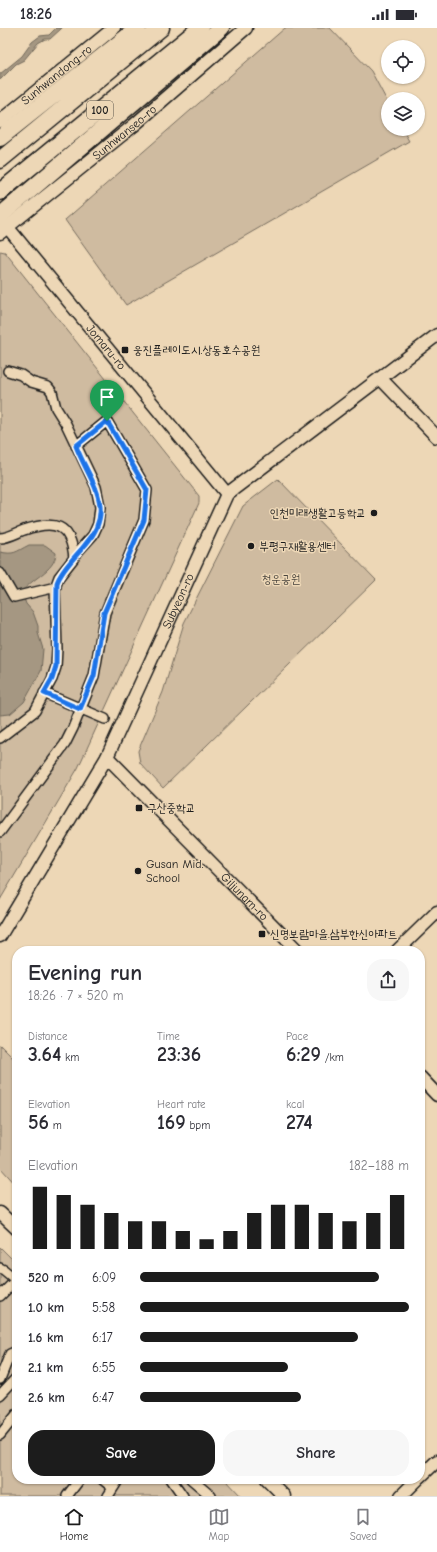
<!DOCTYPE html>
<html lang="en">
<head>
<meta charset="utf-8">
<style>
  :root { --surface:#fff; --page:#f7f7f7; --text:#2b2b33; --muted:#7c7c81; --line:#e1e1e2; --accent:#1c1c1c }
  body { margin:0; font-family:"Comic Neue","Poor Story",sans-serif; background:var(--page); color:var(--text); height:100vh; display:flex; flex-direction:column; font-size:15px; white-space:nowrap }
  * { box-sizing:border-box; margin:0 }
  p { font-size:13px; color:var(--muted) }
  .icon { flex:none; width:22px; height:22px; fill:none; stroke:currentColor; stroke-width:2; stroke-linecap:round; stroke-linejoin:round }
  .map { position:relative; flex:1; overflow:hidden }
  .details { position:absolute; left:12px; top:918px; width:413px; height:538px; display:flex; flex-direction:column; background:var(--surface); border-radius:16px; box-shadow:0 1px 3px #0004 }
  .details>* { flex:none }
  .tools { position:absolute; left:381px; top:12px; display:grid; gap:8px }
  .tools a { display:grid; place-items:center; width:44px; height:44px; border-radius:50%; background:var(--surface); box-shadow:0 1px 3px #0004; font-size:20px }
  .pin { position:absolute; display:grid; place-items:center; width:34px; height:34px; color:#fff; margin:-41px -17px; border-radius:50% 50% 50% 0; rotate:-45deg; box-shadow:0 0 4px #0007 }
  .pin .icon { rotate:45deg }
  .round { display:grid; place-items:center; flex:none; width:42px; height:42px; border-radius:16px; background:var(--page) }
  .head { display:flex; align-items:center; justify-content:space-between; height:68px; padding:0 16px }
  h1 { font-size:22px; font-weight:800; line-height:30px }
  .figures { display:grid; grid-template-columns:repeat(3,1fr); gap:6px; height:68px; padding:4px 16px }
  .figures div { display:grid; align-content:center }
  .figures b { font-size:20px; font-weight:800 }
  .figures small { font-size:11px; font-weight:400 }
  .figures p { font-size:11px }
  .chart { height:112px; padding:8px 16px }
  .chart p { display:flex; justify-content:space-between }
  .chart svg { width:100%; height:72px; margin-top:4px; stroke:var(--accent); stroke-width:6 }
  .primary-button { display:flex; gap:8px; margin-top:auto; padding:8px 16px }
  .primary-button a { flex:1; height:46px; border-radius:16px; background:var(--accent); color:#fff; font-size:16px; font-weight:800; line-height:46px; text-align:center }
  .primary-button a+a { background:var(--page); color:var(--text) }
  ul { padding:0 16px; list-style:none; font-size:13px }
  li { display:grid; grid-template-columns:64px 48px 1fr; align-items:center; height:30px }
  li i { height:10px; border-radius:5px; background:var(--accent) }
  .status { display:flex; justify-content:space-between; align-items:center; height:28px; padding:0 20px; background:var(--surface); direction:ltr }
  .status svg { height:11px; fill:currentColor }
  .menu { display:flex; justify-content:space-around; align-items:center; height:56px; border-top:1px solid var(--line); background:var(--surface); font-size:11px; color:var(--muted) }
  .menu a { display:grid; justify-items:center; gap:2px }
  .menu .on { color:var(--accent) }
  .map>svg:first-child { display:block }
  .green { fill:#cfbba0; stroke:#766c5e }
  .water { fill:#a59782; stroke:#6e6659 }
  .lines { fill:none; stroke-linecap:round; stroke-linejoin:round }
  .street-casing { stroke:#1c1c1c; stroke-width:12 }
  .secondary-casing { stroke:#1c1c1c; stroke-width:15 }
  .highway-casing { stroke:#1c1c1c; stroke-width:19 }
  .street { stroke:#edd7b6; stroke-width:9 }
  .secondary { stroke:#edd7b6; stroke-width:12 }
  .highway { stroke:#edd7b6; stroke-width:16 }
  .route-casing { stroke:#fff; stroke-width:8 }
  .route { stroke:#1a73e8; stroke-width:5 }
  .poi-dot { fill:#1c1c1c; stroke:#edd7b6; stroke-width:1.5 }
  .labels { text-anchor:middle; stroke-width:3; stroke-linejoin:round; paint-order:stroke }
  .shield { fill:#edd7b6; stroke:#5b544a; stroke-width:1 }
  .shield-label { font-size:11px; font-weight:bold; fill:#1c1c1c }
  .street-label { font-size:12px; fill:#1c1c1c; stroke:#edd7b6 }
  .poi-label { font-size:12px; fill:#1c1c1c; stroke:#edd7b6; text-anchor:start }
  .park-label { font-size:12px; fill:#49443d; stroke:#edd7b6 }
</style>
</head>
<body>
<div class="status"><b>18:26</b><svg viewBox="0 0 49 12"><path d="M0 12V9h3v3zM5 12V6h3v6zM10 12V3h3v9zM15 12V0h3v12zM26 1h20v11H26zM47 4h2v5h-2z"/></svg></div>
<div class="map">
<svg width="437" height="1468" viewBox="0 0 437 1468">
  <rect width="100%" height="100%" fill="#edd7b6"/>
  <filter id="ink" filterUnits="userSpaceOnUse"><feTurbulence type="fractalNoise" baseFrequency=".025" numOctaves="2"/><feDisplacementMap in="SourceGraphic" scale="8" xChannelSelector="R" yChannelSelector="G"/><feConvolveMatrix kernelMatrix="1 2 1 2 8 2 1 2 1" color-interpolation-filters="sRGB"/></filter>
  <g filter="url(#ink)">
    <path class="green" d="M285,0h45l41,43 17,32v26h14l7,12 -283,164 -61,-85z
      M0,223l5,1 194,244v7l-121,265 -78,132z
      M278,451l98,101 -213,208 -23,-25 -2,-12 25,-59 21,-69 59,-117z
      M0,1017l17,17v124l-17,-19z
      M0,1219l17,17v215h208l16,17h-241z"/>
    <path class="water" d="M56,0h6l-12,11h-5l-7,4 -14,17 -8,4 -16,16v-6l22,-18 10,-14 8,-6 9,-1z
      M29,517h16l11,8c-1,19 -26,25 -34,40l4,11 7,8 5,14v7l5,16 -2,22 -17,31 -14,12 -10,1v-163c15,3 15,0 29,-7z"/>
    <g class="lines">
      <g class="street-casing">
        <path id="street" d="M8,343l13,4 10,7 17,5 4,5 4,16 10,16 30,63 4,20 -2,17 -5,11 -19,21
          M0,510c8,0 16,-5 24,-8 30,-10 47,-7 50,28l-15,19 -4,11 2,61 -1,18 -4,12 -17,32 -35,27
          M0,545l14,24 42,-10
          M44,665l61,26
          M0,804l65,-88 8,-16 21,-52 11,-63 39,-93 3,-30 -40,-69 -31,25
          M0,1240l4,2 12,10
          M0,1268l16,-16 1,2
          M0,1351l10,-25 7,-3
          M0,1367l17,-18
          M0,1407l17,-21
          M102,1451l11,9
          M171,1451l12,17
          M191,1451l20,17
          M67,1468l13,-17
          M108,1468l11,-17"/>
      </g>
      <g class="secondary-casing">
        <g id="secondary">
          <path id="s1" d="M0,93l114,-93"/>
          <path id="s2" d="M0,190l227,276"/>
          <path id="s3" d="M0,205l133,-107 113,-98"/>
          <path d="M381,351l56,58"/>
          <path id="s4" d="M107,729l191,194"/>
          <path id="s5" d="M0,908l107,-179 120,-263 210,-159"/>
          <path d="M397,923l40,-39"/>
          <path d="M420,1049l17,18"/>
          <path d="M0,1185l17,16"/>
          <path d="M420,1449l17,-16"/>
          <path d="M267,1451l17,17"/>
          <path d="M401,1468l17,-17"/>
        </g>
      </g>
      <g class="highway-casing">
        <path id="highway" d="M0,110l138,-110
          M0,132l161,-132
          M0,164l200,-164
          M0,188l221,-188"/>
      </g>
      <use href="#street" class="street"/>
      <use href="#secondary" class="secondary"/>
      <use href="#highway" class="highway"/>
    </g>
  </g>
  <g class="lines" filter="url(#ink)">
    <g class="route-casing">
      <path id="route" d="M107,393l40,69 -3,30 -40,93 -10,63 -14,33 -36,-16 8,-14 4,-13 1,-83c4,-13 20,-28 28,-38 33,-37 4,-64 -9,-99z"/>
    </g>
    <use href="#route" class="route"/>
  </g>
  <g class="poi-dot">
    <rect x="121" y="318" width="8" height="8" rx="2"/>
    <circle cx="374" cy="485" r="4"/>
    <circle cx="251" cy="518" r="4"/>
    <rect x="135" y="776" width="8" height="8" rx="2"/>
    <circle cx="138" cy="843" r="4"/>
    <rect x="258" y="902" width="8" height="8" rx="2"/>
  </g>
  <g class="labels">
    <rect class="shield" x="87" y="73" width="26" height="18" rx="3"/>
    <g class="shield-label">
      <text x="100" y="86">100</text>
    </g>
    <g class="street-label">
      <text dy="4" stroke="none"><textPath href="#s1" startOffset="73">Sunhwandong-ro</textPath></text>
      <text dy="4" stroke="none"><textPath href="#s3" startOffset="160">Sunhwanseo-ro</textPath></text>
      <text dy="4" stroke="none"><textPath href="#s2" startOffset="167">Jomaru-ro</textPath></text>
      <text dy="4" stroke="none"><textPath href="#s5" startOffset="380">Subyeon-ro</textPath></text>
      <text dy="4" stroke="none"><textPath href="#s4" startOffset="196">Giljunam-ro</textPath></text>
    </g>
    <g class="poi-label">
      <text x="133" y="326">웅진플레이도시.상동호수공원</text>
      <text x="366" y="489" text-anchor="end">인천미래생활고등학교</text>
      <text x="259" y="522">부평구재활용센터</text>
      <text x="147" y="784">구산중학교</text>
      <text x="146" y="840">Gusan Mid.<tspan x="146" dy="14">School</tspan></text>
      <text x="270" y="910">신명보람마을.삼부한신아파트</text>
    </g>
    <g class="park-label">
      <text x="281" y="555">청운공원</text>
    </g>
  </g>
</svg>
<div class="tools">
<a><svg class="icon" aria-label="locate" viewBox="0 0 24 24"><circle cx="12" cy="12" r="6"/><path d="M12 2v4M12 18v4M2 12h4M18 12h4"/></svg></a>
<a><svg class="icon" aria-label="layers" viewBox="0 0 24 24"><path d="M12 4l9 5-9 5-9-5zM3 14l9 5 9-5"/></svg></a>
</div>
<div class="pin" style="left:107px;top:393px;background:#1e9e55"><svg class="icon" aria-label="arrive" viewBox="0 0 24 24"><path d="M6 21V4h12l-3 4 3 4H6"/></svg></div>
<section class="details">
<div class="head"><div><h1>Evening run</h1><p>18:26 · 7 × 520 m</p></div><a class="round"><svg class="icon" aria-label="share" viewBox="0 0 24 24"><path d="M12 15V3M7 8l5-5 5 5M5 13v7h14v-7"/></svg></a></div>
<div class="figures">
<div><p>Distance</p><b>3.64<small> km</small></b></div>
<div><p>Time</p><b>23:36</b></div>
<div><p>Pace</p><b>6:29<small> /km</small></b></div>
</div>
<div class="figures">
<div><p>Elevation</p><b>56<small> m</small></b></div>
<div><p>Heart rate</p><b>169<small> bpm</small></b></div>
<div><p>kcal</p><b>274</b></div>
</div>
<div class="chart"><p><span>Elevation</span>182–188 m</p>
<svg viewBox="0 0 160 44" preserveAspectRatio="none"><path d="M5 44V6M15 44V11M25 44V17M35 44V22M45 44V27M55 44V27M65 44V33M75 44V38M85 44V33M95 44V22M105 44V17M115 44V17M125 44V22M135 44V27M145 44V22M155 44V11"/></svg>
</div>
<ul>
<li><b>520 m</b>6:09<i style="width:89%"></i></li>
<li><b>1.0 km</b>5:58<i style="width:100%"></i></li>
<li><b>1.6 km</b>6:17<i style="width:81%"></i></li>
<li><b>2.1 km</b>6:55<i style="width:55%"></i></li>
<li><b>2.6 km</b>6:47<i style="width:60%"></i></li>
</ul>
<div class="primary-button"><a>Save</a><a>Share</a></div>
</section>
</div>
<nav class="menu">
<a class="on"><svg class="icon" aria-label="home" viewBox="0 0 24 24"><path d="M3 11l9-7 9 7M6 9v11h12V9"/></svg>Home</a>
<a><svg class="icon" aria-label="map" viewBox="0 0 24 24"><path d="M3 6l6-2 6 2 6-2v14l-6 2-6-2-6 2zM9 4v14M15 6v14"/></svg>Map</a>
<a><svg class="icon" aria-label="saved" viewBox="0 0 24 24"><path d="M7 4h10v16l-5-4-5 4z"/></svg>Saved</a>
</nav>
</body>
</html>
